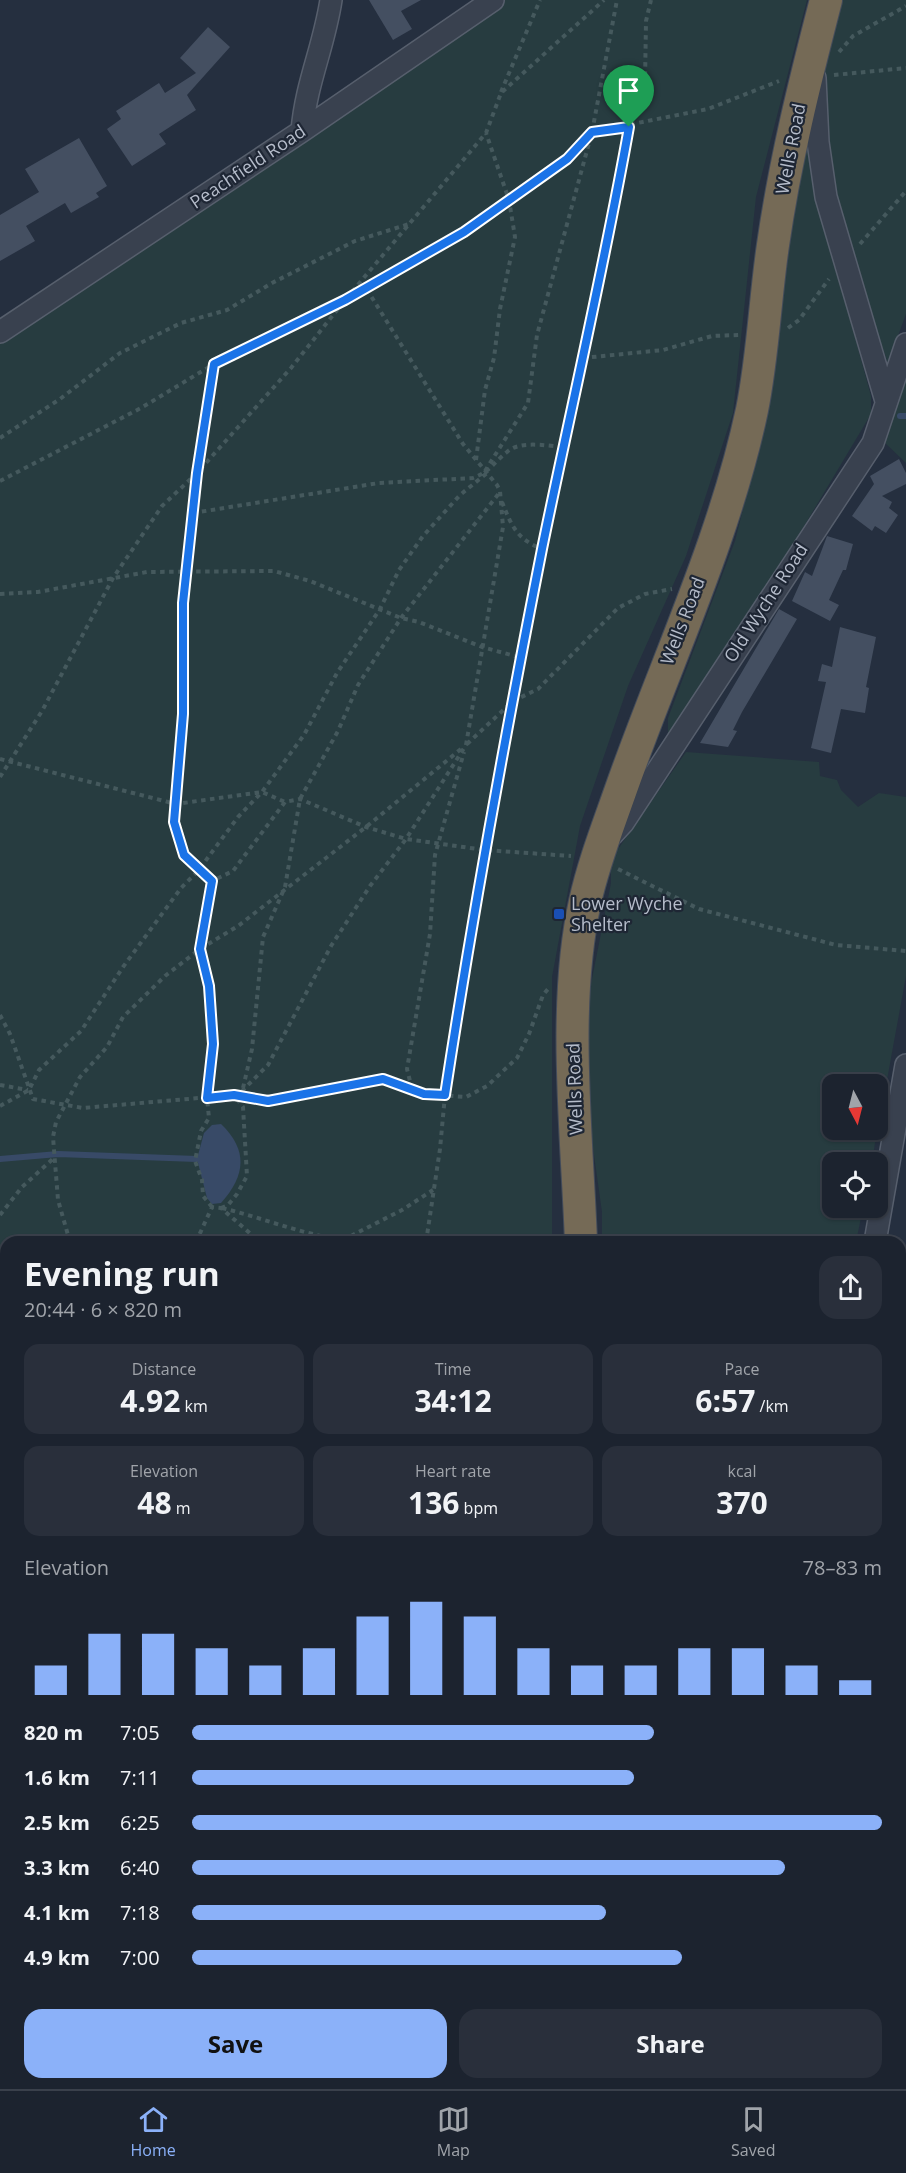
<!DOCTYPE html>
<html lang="en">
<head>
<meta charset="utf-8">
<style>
  :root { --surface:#1c232f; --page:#292f3b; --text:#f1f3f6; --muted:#a0a4aa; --line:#3a404b; --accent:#8bb1f9 }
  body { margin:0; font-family:"Open Sans",sans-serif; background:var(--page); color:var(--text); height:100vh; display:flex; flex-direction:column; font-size:22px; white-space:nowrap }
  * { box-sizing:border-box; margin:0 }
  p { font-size:20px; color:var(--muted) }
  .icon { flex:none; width:33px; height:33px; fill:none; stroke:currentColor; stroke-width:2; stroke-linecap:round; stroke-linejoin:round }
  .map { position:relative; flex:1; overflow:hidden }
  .side { position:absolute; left:0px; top:1236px; width:906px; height:854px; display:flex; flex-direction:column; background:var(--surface); border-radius:18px 18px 0 0; box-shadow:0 2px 4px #0004,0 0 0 2px var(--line) }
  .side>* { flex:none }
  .needle { width:39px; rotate:173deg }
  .controls { position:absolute; left:822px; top:1074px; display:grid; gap:12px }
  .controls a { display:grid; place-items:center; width:66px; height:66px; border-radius:12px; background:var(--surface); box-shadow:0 2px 4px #0004,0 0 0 2px var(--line); font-size:30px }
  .pin { position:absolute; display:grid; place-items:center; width:51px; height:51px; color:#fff; margin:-62px -26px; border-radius:50% 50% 50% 0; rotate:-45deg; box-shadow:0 0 6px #0007 }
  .pin .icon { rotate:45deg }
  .round { display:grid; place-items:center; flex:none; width:63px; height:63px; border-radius:18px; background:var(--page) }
  .headline { display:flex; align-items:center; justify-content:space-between; height:102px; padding:0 24px }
  h1 { font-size:33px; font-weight:700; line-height:45px }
  .stats { display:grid; grid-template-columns:repeat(3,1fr); gap:9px; height:102px; padding:6px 24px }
  .stats div { display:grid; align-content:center; border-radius:15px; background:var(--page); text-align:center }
  .stats b { font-size:30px; font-weight:700 }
  .stats small { font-size:16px; font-weight:400 }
  .stats p { font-size:16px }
  .chart { height:168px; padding:12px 24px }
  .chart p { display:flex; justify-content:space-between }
  .chart svg { width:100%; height:108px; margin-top:6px; stroke:var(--accent); stroke-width:6 }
  .action { display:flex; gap:12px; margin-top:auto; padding:12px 24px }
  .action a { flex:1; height:69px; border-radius:18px; background:var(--accent); color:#111; font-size:24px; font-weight:700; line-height:69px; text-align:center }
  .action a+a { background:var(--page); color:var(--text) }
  ul { padding:0 24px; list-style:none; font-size:20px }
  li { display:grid; grid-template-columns:96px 72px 1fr; align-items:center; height:45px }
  li i { height:15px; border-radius:8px; background:var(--accent) }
  .tabs { display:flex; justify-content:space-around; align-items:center; height:84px; border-top:2px solid var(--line); background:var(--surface); font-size:16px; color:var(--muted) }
  .tabs a { display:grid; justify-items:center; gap:3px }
  .tabs .on { color:var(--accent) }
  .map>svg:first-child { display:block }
  .green { fill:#273c40 }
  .water { fill:#384a67 }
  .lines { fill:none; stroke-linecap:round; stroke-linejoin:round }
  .stream { stroke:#384a67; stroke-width:6 }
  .building { fill:#444f61 }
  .minor-casing { stroke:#575f6d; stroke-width:24 }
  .major-casing { stroke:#424a58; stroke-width:30 }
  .highway-casing { stroke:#444c5a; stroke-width:34 }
  .path { stroke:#45595d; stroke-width:4; stroke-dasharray:4.5 4.5; stroke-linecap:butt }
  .minor { stroke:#39414f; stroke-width:21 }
  .major { stroke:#57606f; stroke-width:27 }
  .highway { stroke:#756a56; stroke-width:32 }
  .route-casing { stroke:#fff; stroke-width:12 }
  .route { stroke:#1a73e8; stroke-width:8 }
  .transit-dot { fill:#1a4fb4; stroke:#1e2634; stroke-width:2 }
  .labels { text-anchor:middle; stroke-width:4.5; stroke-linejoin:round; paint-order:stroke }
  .street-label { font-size:18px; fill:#b5bcca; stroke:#1e2634 }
  .poi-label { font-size:18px; fill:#b5bcca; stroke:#1e2634; text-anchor:start }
</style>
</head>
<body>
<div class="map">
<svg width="906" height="2089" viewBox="0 0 906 2089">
  <rect width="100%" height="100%" fill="#252f3f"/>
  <path class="green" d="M493,0h314l-51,197 -23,216 -47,143 -58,130 -48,140 -28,151v265h-546v496l-6,-1v-1405z
    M836,0h70v314l-18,49 -34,-95 -22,-72 -12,-140z
    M808,103l8,90 55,203v18l-203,340v-36l67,-177 34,-136z
    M906,364v99l-23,-22z
    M686,752l133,10 1,14 17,4 4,10 17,17 21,-14 27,4v179l-28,153v-45h-46v46h45l-5,32h-40v46h31l-7,34h-254v-30l-18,-128 3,-80 24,-121v-24z
    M900,1394l6,1v414l-6,18z
    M6,1873v211h418v5h-424v-215z
    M906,1936v153h-47l2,-5h39v-127z
    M459,2084h279l-1,5h-279z"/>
  <path class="water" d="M221,1124c27,26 25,51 0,79l-9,1 -5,-6 -10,-39 7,-26 8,-8z"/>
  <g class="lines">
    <path class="stream" d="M900,416h6
      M0,1159l58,-5 139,5"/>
  </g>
  <path class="building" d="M369,0h52l-20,11 11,18 -19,11z
    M208,27l22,20 -43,48 9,15 -37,24 7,10 -34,22 -25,-37 14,-10 -5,-8 43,-28 6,10 31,-20 -16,-15z
    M79,138l28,48 -11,7 3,4 -28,16 -6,-10 -39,23 9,15 -35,20v-46l39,-23 -14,-23z
    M899,459l7,14v11l-24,12 10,6 -3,6 9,7 -12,18 -11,-7 -3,5 -20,-15 22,-32 -4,-8z
    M827,536l26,8 -7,26h-3l-14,30 10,5 -9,16 -38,-20 13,-29 7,4z
    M779,609l18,10 -55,93 -9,18 4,1 -9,16 -28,-4z
    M840,627l36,10 -10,50 3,1 -4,25 -24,-4 -10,44 -20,-5 15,-66 -8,-1 4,-17 10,3z"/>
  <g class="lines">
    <g class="minor-casing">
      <path id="minor" d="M815,78l3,64 8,55 60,204
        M302,131c4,-48 22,-84 29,-131
        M0,332l302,-201 191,-131
        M612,835l11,-12 250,-380 33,-99
        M875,1242l31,-177
        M900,1708l6,-22
        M749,2089l1,-5"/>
    </g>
    <g class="major-casing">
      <path id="major" d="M900,1887l6,-22
        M841,2089l1,-5"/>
    </g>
    <g class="highway-casing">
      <path id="highway" d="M581,1242c-4,-107 -19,-236 4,-340 8,-37 22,-73 35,-110 44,-126 104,-250 132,-382 11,-54 13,-111 21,-165 12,-84 32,-164 53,-245
        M446,2089v-5"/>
    </g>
    <path class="path" d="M839,52l14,-16 53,-30
      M834,75l72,-7
      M501,92l39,-92
      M860,244l46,-53
      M788,328l11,-8 30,-41
      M583,358l80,-8 49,-14 27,-1
      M0,438l60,-39 60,-46 61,-30 46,-13 45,-27 83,-42 54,-17
      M476,460l9,-70 9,-32 6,-49 15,-72 -6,-37 -23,-67
      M485,471l43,-68 9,-68 55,-203 25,-132
      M0,481l141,-73 73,-44 131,-64 118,-68 104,-73 25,-27 116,-23 71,-28
      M502,502c10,25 15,37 40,47
      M193,513l186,-30 94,-5c18,-7 20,-15 34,-26 13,-12 40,-6 57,-5
      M0,594l38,-2 109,-20 127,-1 36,10 91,37 18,4 63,25 40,11
      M467,744l46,-43 25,-12 80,-81 27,-14 27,-5
      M0,759l176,45 86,-12 23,10
      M0,777l42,-66 71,-133 49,-72 35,-33 94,-105 54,-68 141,-167 15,-40 103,-93
      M618,869l81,40 137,36 70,6
      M212,881l-28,-26 -10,-33 9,-108v-111l14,-130 17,-108
      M0,1015l10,19 23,65 50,9 151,-13 34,6 115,-22 41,15 42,3 21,-11 30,-28 12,-24 14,-39 5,-6
      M0,1085l28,5
      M243,1088l9,-39 11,-112 22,-50 15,-88 38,-68 20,-46 43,-67 99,-126
      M412,1089l-5,-20 23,-135 5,-79 29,-103
      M0,1106l29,-16 10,-20 42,-39 42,-64 58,-79 17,-17 40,-54 24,-25 42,-57 33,-62 43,-64 19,-39 24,-34 37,-41 27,-22
      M212,1207l-9,-11 -1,-16 -7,-19 6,-30 8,-13 -2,-20 6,-54 -4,-58 -9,-37 12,-68 21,-10 52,-69 15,-3 66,28 40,12 79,11 86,6
      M221,1208l7,-3 9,-11 10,-18 -4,-69 -9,-12 9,-5 25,-25 63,-119 39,-60 36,-47 60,-94 37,-218 -3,-36 -3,-6 -34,-41 -97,-156
      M222,1208c41,10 79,26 121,32
      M0,1215l22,-28 33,-30
      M343,1240l59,-30 31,-20
      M70,1242l-12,-42 -5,-63 3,-15 24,-45 27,-30 16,-30 42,-41 35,-27 38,-23 128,-99 95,-78
      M196,1242l16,-35 9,1 39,34
      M426,1242l14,-93 5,-54 52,-317 75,-376 35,-154 22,-121 16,-45 1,-61 5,-21
      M0,1273l6,2
      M0,1349h6
      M900,2057l6,-16
      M358,2084v5
      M492,2089l2,-5
      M797,2089l5,-5
      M891,2089v-5"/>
    <use href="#minor" class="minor"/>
    <use href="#major" class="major"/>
    <use href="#highway" class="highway"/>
  </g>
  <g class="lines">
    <g class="route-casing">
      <path id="route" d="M629,127c-25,141 -58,281 -87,422 -36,182 -69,363 -97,546l-21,-1 -41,-15 -115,22 -34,-6 -27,3 6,-54 -4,-58 -9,-37 12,-68 -28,-26 -10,-33 9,-108v-111l14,-130 17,-109 131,-64 119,-68 103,-73 25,-27z"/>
    </g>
    <use href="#route" class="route"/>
  </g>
  <rect class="transit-dot" x="553" y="908" width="12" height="12" rx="3"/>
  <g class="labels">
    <g class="street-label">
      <text transform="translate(791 149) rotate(-79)" y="6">Wells Road</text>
      <text transform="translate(248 167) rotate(-34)" y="6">Peachfield Road</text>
      <text transform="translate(766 603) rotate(-57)" y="6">Old Wyche Road</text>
      <text transform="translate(683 621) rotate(-69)" y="6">Wells Road</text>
      <text transform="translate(575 1089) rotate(-92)" y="6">Wells Road</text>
    </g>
    <g class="poi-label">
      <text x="571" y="910">Lower Wyche<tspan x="571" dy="21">Shelter</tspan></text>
    </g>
  </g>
</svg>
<div class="controls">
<a><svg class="needle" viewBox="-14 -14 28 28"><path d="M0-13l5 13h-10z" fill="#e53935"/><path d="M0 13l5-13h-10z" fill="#a0a4aa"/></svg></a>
<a><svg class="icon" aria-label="locate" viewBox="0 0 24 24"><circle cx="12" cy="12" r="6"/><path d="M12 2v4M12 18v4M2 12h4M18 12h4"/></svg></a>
</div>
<div class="pin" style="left:629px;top:127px;background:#1e9e55"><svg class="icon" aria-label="arrive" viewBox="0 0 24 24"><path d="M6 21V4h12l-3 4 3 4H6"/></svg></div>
<section class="side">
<div class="headline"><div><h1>Evening run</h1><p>20:44 · 6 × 820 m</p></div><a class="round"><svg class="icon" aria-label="share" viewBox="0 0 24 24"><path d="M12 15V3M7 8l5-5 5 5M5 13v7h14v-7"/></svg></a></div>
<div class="stats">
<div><p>Distance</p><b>4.92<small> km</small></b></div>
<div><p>Time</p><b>34:12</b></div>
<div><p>Pace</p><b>6:57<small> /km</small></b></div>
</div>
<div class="stats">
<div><p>Elevation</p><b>48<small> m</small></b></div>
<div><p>Heart rate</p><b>136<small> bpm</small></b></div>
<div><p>kcal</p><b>370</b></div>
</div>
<div class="chart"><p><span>Elevation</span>78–83 m</p>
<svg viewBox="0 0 160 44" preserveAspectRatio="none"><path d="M5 44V32M15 44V19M25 44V19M35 44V25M45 44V32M55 44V25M65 44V12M75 44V6M85 44V12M95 44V25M105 44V32M115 44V32M125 44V25M135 44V25M145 44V32M155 44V38"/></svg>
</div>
<ul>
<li><b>820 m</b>7:05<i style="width:67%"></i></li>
<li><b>1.6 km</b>7:11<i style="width:64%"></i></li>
<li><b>2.5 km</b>6:25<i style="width:100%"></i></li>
<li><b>3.3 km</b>6:40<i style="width:86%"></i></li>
<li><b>4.1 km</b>7:18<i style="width:60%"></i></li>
<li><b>4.9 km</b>7:00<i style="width:71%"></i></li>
</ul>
<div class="action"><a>Save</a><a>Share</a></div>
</section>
</div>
<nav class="tabs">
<a class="on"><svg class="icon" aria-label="home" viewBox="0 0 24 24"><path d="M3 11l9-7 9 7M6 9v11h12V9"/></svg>Home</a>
<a><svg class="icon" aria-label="map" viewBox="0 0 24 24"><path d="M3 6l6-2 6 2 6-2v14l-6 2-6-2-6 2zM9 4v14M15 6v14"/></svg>Map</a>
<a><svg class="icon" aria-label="saved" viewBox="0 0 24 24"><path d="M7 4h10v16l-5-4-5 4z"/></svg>Saved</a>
</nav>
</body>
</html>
